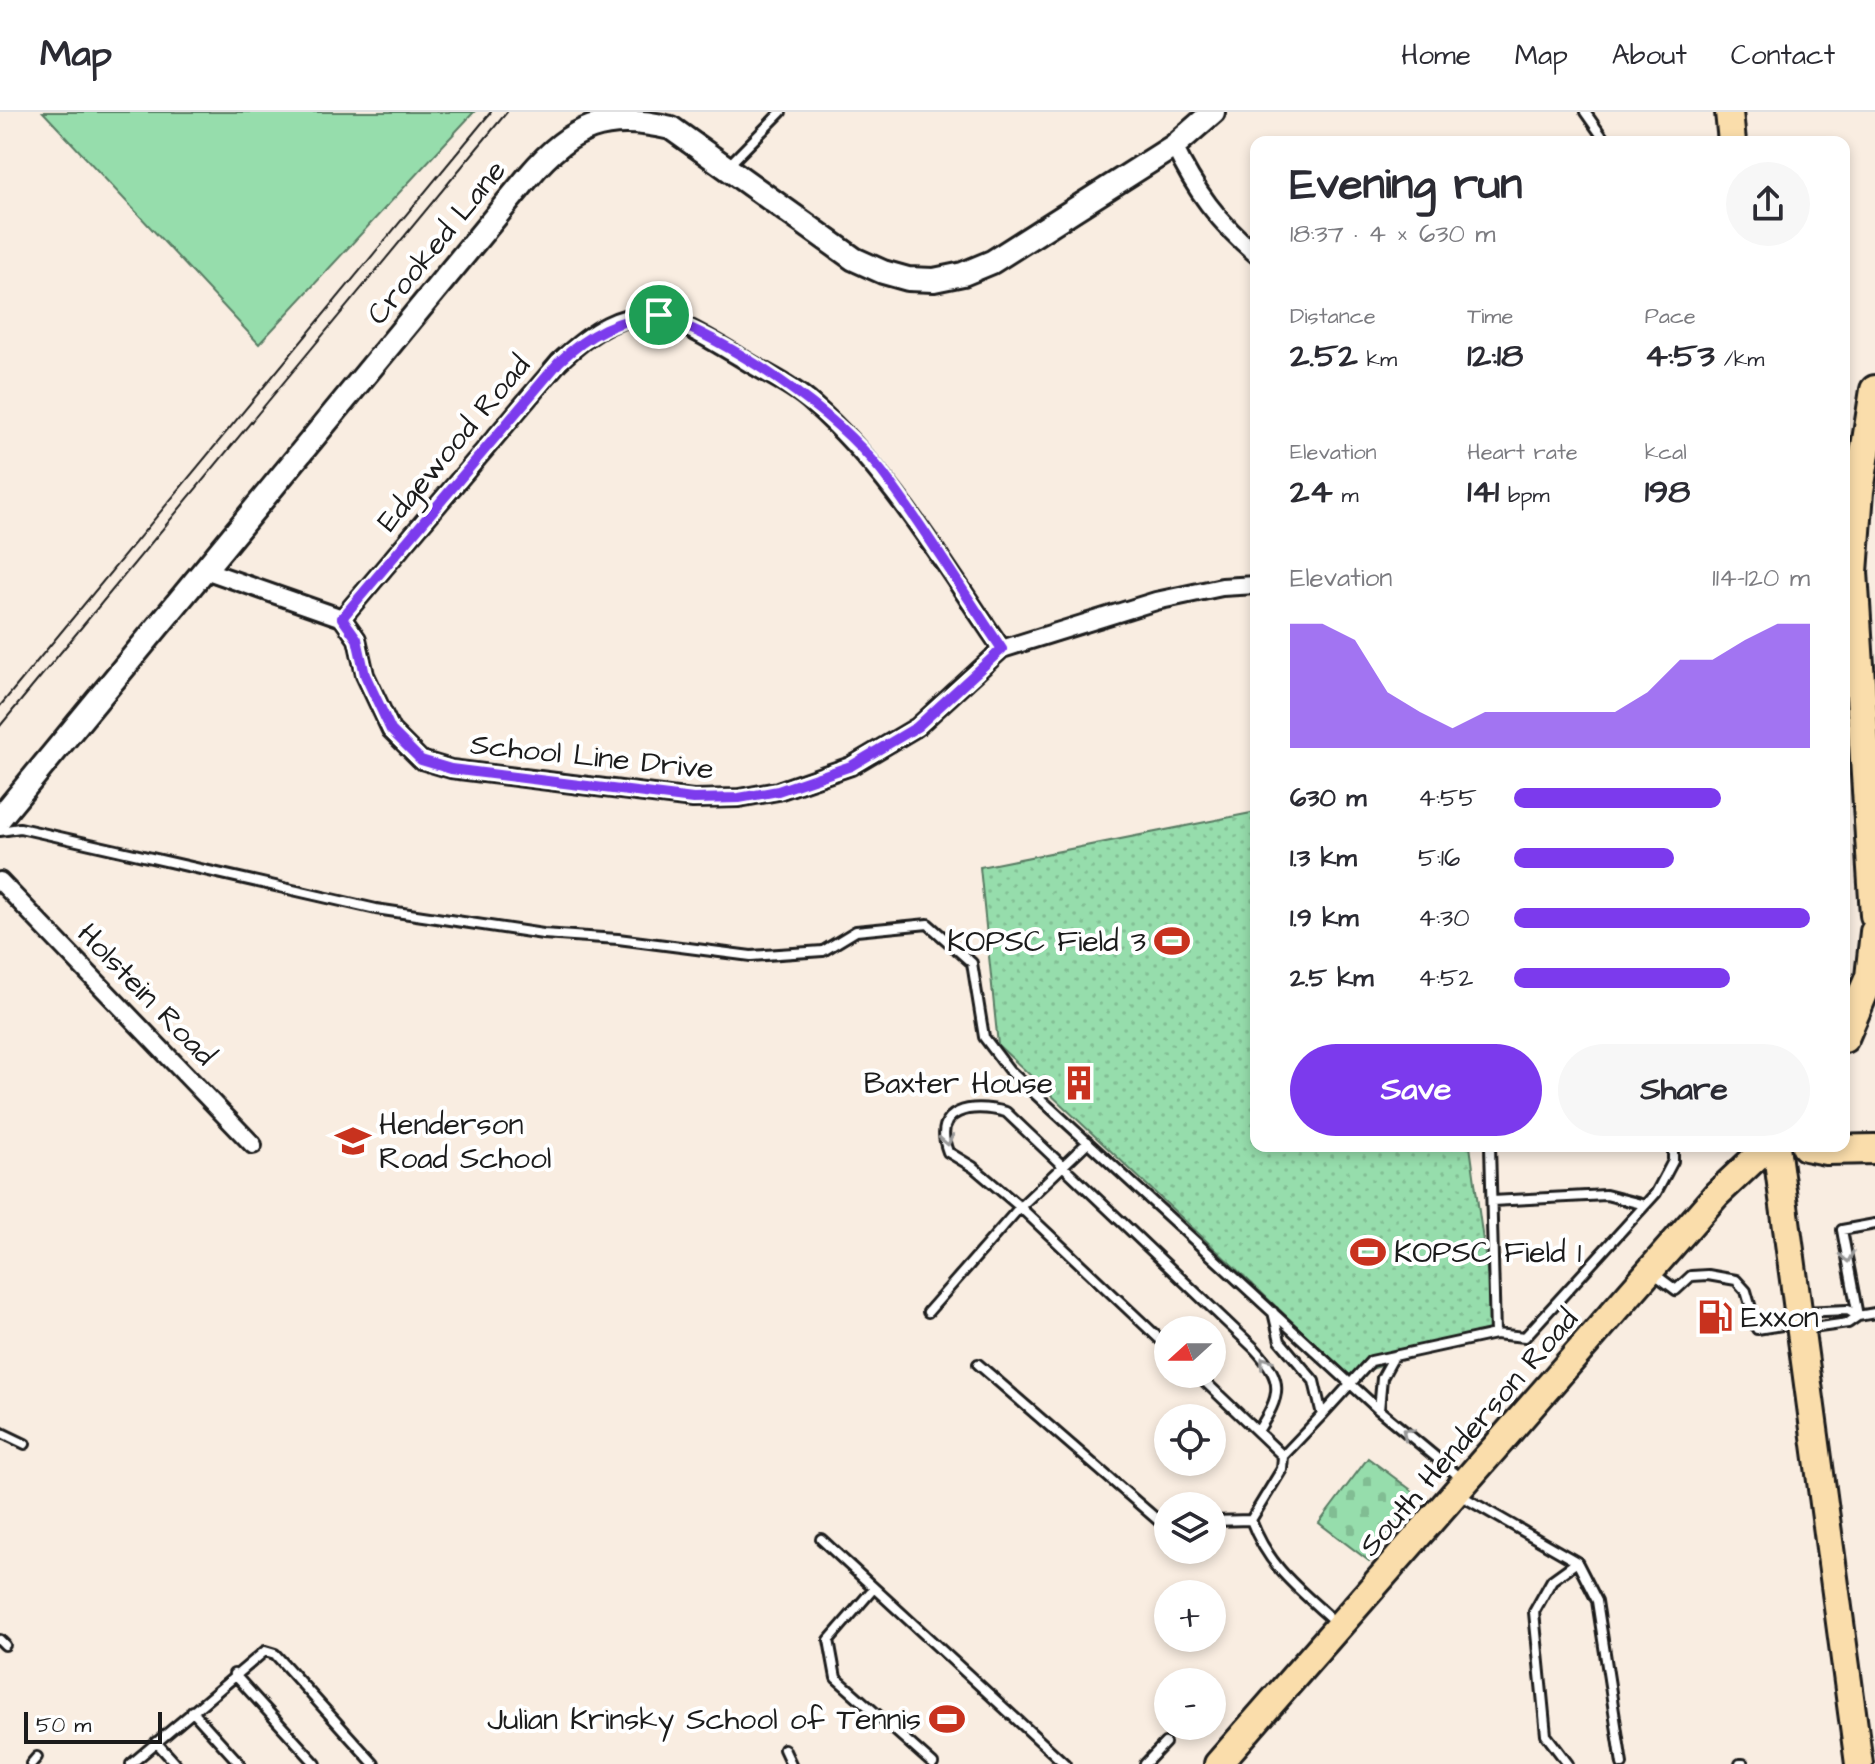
<!DOCTYPE html>
<html lang="en">
<head>
<meta charset="utf-8">
<style>
  :root { --surface:#fff; --page:#f7f7f7; --text:#2b2b33; --muted:#7c7c81; --line:#e1e1e2; --accent:#7c3aed }
  body { margin:0; font-family:"Architects Daughter",sans-serif; background:var(--page); color:var(--text); height:100vh; display:flex; flex-direction:column; font-size:30px; white-space:nowrap }
  * { box-sizing:border-box; margin:0 }
  p { font-size:26px; color:var(--muted) }
  .icon { flex:none; width:44px; height:44px; fill:none; stroke:currentColor; stroke-width:2; stroke-linecap:round; stroke-linejoin:round }
  .map { position:relative; flex:1; overflow:hidden }
  .details { position:absolute; left:1250px; top:24px; width:600px; height:1016px; display:flex; flex-direction:column; background:var(--surface); border-radius:16px; box-shadow:0 4px 12px #0003 }
  .details>* { flex:none }
  .needle { width:52px; rotate:249deg }
  .controls { position:absolute; left:1154px; top:1204px; display:grid; gap:16px }
  .controls a { display:grid; place-items:center; width:72px; height:72px; border-radius:50%; background:var(--surface); box-shadow:0 4px 12px #0003; font-size:40px }
  .scale { position:absolute; left:24px; bottom:20px; width:138px; box-sizing:border-box; padding-left:8px; border:4px solid #1c1c1c; border-top:0; font-size:22px; line-height:28px; white-space:nowrap; color:#1c1c1c; -webkit-text-stroke:6px #fff; paint-order:stroke }
  .pin { position:absolute; display:grid; place-items:center; width:68px; height:68px; color:#fff; margin:-34px; border:4px solid #fff; border-radius:50%; box-shadow:0 2px 8px #0007 }
  .round { display:grid; place-items:center; flex:none; width:84px; height:84px; border-radius:42px; background:var(--page) }
  .overview { display:flex; align-items:center; justify-content:space-between; height:136px; padding:0 40px }
  h1 { font-size:44px; font-weight:700; line-height:60px }
  .metrics { display:grid; grid-template-columns:repeat(3,1fr); gap:12px; height:136px; padding:8px 40px }
  .metrics div { display:grid; align-content:center }
  .metrics b { font-size:34px; font-weight:700 }
  .metrics small { font-size:22px; font-weight:400 }
  .metrics p { font-size:22px }
  .chart { height:224px; padding:16px 40px }
  .chart p { display:flex; justify-content:space-between }
  .chart svg { width:100%; height:144px; margin-top:8px; fill:var(--accent); opacity:.7 }
  .cta { display:flex; gap:16px; margin-top:auto; padding:16px 40px }
  .cta a { flex:1; height:92px; border-radius:48px; background:var(--accent); color:#fff; font-size:32px; font-weight:700; line-height:92px; text-align:center }
  .cta a+a { background:var(--page); color:var(--text) }
  ul { padding:0 40px; list-style:none; font-size:26px }
  li { display:grid; grid-template-columns:128px 96px 1fr; align-items:center; height:60px }
  li i { height:20px; border-radius:10px; background:var(--accent) }
  header { display:flex; align-items:center; gap:48px; box-sizing:border-box; height:112px; padding:0 40px; background:var(--surface); border-bottom:2px solid var(--line) }
  header strong { font-size:38px }
  nav { display:flex; gap:44px; margin-inline-start:auto; font-size:28px }
  .map>svg:first-child { display:block }
  .grass { fill:#96ddac; stroke:#597c64; stroke-width:2 }
  .cemetery { fill:url(#cemetery-stones); stroke:#597c64; stroke-width:2 }
  .park { fill:url(#park-dots); stroke:#597c64; stroke-width:2 }
  .lines { fill:none; stroke-linecap:round; stroke-linejoin:round }
  .lane-casing { stroke:#1c1c1c; stroke-width:14 }
  .street-casing { stroke:#1c1c1c; stroke-width:22 }
  .secondary-casing { stroke:#1c1c1c; stroke-width:28 }
  .primary-casing { stroke:#1c1c1c; stroke-width:32 }
  .highway-casing { stroke:#1c1c1c; stroke-width:34 }
  .lane { stroke:#fff; stroke-width:8 }
  .street { stroke:#fff; stroke-width:16 }
  .secondary { stroke:#fff; stroke-width:22 }
  .primary { stroke:#faddab; stroke-width:26 }
  .highway { stroke:#faddab; stroke-width:28 }
  .tram { stroke:#1c1c1c; stroke-width:2 }
  .oneway { stroke:#999 }
  .route-casing { stroke:#fff; stroke-width:16 }
  .route { stroke:#7c3aed; stroke-width:10 }
  .labels { text-anchor:middle; stroke-width:8; stroke-linejoin:round; paint-order:stroke }
  .street-label { font-size:30px; fill:#1c1c1c; stroke:#fff }
  .poi-label { font-size:30px; fill:#1c1c1c; stroke:#fff; text-anchor:end }
</style>
</head>
<body>
<header>
<strong>Map</strong>
<nav><a>Home</a><a>Map</a><a>About</a><a>Contact</a></nav>
</header>
<div class="map">
<svg width="1875" height="1652" viewBox="0 0 1875 1652">
  <defs>
    <pattern id="cemetery-stones" width="16" height="16" patternUnits="userSpaceOnUse" patternTransform="scale(2)"><rect width="16" height="16" fill="#96ddac"/><path d="M2 7V4a2 2 0 0 1 4 0v3zM10 15v-3a2 2 0 0 1 4 0v3z" fill="#81bd93"/></pattern>
    <pattern id="park-dots" width="8" height="8" patternUnits="userSpaceOnUse" patternTransform="scale(2)"><rect width="8" height="8" fill="#96ddac"/><path d="M2 2h.1M6 6h.1" fill="none" stroke="#81bd93" stroke-width="1.8" stroke-linecap="round"/></pattern>
  </defs>
  <rect width="100%" height="100%" fill="#f9ede1"/>
  <filter id="ink" filterUnits="userSpaceOnUse"><feTurbulence type="fractalNoise" baseFrequency=".0125" numOctaves="2"/><feDisplacementMap in="SourceGraphic" scale="16" xChannelSelector="R" yChannelSelector="G"/><feConvolveMatrix kernelMatrix="1 2 1 2 8 2 1 2 1" color-interpolation-filters="sRGB"/></filter>
  <g filter="url(#ink)">
    <path class="grass" d="M43,0h431l-215,232z"/>
    <path class="cemetery" d="M1368,1346l50,37 -49,66 -50,-38z"/>
    <path class="park" d="M1256,700v334h214l25,182 -145,48 -352,-331 -18,-178z"/>
    <g class="lines">
      <g class="lane-casing">
        <path id="lane" d="M1585,0l21,30
          M727,55l54,-55
          M0,719l20,-3 356,81 167,25 75,5 133,17 72,-5 33,-20 72,-7 44,39 12,74 25,33 370,340 82,68
          M1492,1089l114,-6 39,10
          M1653,1161l23,17 15,-14 17,-1 28,5 10,11 11,38 38,-6
          M928,1200l92,-105 68,-65
          M1273,1200l7,29 34,40 8,34 -39,41
          M1801,1200l47,-2 10,6
          M1858,1204l-16,-86 33,-6
          M1805,1217l43,-6 10,-7 17,-3
          M1495,1222l30,3 131,-144 17,-32v-15
          M1168,1235l-148,-140 -47,-40 -25,-15c-17,-45 25,-48 58,-40l248,236c31,33 27,47 4,83
          M978,1252l182,158h8
          M1197,1262l86,82 -1,13 -31,51
          M1379,1298l3,-32 11,-20
          M1322,1303l49,-54 124,-27 -5,-188
          M0,1320l25,12
          M1460,1383l117,67 20,39 25,163
          M1212,1409l39,-1c18,48 48,69 85,103
          M821,1427l244,225
          M874,1476l-45,52 7,38 97,86
          M0,1528l5,5
          M234,1562l82,90
          M192,1599l48,53
          M156,1630l20,22
          M784,1637l7,15
          M31,1652l6,-7
          M131,1652l134,-113 10,3 99,110
          M1145,1652l20,-21
          M1568,1652l-22,-29 -12,-123 18,-32 25,-18
          M1740,1652h3"/>
      </g>
      <g class="street-casing">
        <path id="street" d="M1174,34c20,43 45,77 82,108
          M205,458l137,48 15,21 8,36 26,55 30,30 30,9 242,30 46,-1 39,-7 73,-25 66,-39 85,-78 154,-48 66,-14 34,-2
          M342,506l217,-256c74,-70 106,-50 182,-4 23,15 52,27 72,46 78,69 130,160 189,245
          M0,769l253,264"/>
      </g>
      <g class="secondary-casing">
        <path id="secondary" d="M0,706l529,-642c42,-50 77,-64 142,-48l183,131 29,13 25,7 26,1 29,-6 29,-12 182,-116 39,-34"/>
      </g>
      <g class="primary-casing">
        <path id="primary" d="M1729,0l3,30
          M1776,1034l83,618
          M1218,1652l499,-570 51,-48"/>
      </g>
      <g class="highway-casing">
        <path id="highway" d="M1875,278l-16,101 -6,81 22,343
          M1844,926l26,-61 5,-45
          M1806,1034l20,4 49,-1"/>
      </g>
      <use href="#lane" class="lane"/>
      <use href="#street" class="street"/>
      <use href="#secondary" class="secondary"/>
      <use href="#primary" class="primary"/>
      <use href="#highway" class="highway"/>
      <path class="tram" d="M0,594l491,-594
        M0,614l507,-614"/>
    </g>
    <defs><path id="oneway-chevron" d="M-2-3.5L2.5 0L-2 3.5" fill="none" stroke-width="1.6" stroke-linecap="round" stroke-linejoin="round" transform="scale(2)"/></defs>
    <g class="oneway">
      <use href="#oneway-chevron" transform="translate(947 1028) rotate(78)"/>
      <use href="#oneway-chevron" transform="translate(1847 1145) rotate(79)"/>
      <use href="#oneway-chevron" transform="translate(1265 1250) rotate(-126)"/>
      <use href="#oneway-chevron" transform="translate(1407 1321) rotate(-140)"/>
    </g>
  </g>
  <g class="lines" filter="url(#ink)">
    <g class="route-casing">
      <path id="route" d="M659,203c73,27 175,95 223,157 43,56 80,119 120,177l-85,78 -66,39 -73,25 -39,7 -46,1 -242,-30 -30,-9 -30,-30 -26,-55 -8,-36 -15,-21 217,-256c29,-28 60,-44 100,-47z"/>
    </g>
    <use href="#route" class="route"/>
  </g>
  <defs>
    <g id="stadium-bare" transform="scale(2.76)"><path d="M0-5a6.5 5 0 1 0 0 10a6.5 5 0 1 0 0-10ZM-3.5-1.8h7v3.6h-7Z" fill="#c8321e" stroke="#fff" stroke-width="2.5" paint-order="stroke"/></g>
    <g id="building-bare" transform="scale(2.76)"><path d="M-4-6H4V6H1V3H-1V6H-4ZM-2.5-4.3h1.7v1.8h-1.7ZM.8-4.3h1.7v1.8H.8ZM-2.5-1h1.7V.8h-1.7ZM.8-1h1.7V.8H.8Z" fill="#c8321e" stroke="#fff" stroke-width="2.5" paint-order="stroke"/></g>
    <g id="school-bare" transform="scale(2.76)"><path d="M0-5L7-2L0 1L-7-2ZM-4 1L0 2.5L4 1V4Q0 6-4 4Z" fill="#c8321e" stroke="#fff" stroke-width="2.5" paint-order="stroke"/></g>
    <g id="fuel-bare" transform="scale(2.76)"><path d="M-5.5-6h7V0h2V4h1.3V-2.5L3-4.5l.8-.8L6-3V5H2.5V1h-1V6h-7ZM-4.2-4.7v3.2H.2V-4.7Z" fill="#c8321e" stroke="#fff" stroke-width="2.5" paint-order="stroke"/></g>
  </defs>
  <g fill-rule="evenodd">
    <use href="#stadium-bare" x="1172" y="829"/>
    <use href="#building-bare" x="1079" y="971"/>
    <use href="#school-bare" x="353" y="1029"/>
    <use href="#stadium-bare" x="1368" y="1140"/>
    <use href="#fuel-bare" x="1715" y="1205"/>
    <use href="#stadium-bare" x="947" y="1607"/>
  </g>
  <g class="labels">
    <g class="street-label">
      <text transform="translate(436 130) rotate(-51)" y="10">Crooked Lane</text>
      <text transform="translate(453 331) rotate(-50)" y="10">Edgewood Road</text>
      <text transform="translate(592 644) rotate(6)" y="10">School Line Drive</text>
      <text transform="translate(147 882) rotate(46)" y="10">Holstein Road</text>
      <text transform="translate(1468 1320) rotate(-49)" y="10">South Henderson Road</text>
    </g>
    <g class="poi-label">
      <text x="1146" y="839">KOPSC Field 3</text>
      <text x="1053" y="981">Baxter House</text>
      <text x="379" y="1022" text-anchor="start">Henderson<tspan x="379" dy="34">Road School</tspan></text>
      <text x="1394" y="1150" text-anchor="start">KOPSC Field 1</text>
      <text x="1741" y="1215" text-anchor="start">Exxon</text>
      <text x="921" y="1617">Julian Krinsky School of Tennis</text>
    </g>
  </g>
</svg>
<div class="controls">
<a><svg class="needle" viewBox="-14 -14 28 28"><path d="M0-13l5 13h-10z" fill="#e53935"/><path d="M0 13l5-13h-10z" fill="#7c7c81"/></svg></a>
<a><svg class="icon" aria-label="locate" viewBox="0 0 24 24"><circle cx="12" cy="12" r="6"/><path d="M12 2v4M12 18v4M2 12h4M18 12h4"/></svg></a>
<a><svg class="icon" aria-label="layers" viewBox="0 0 24 24"><path d="M12 4l9 5-9 5-9-5zM3 14l9 5 9-5"/></svg></a>
<a>+</a>
<a>−</a>
</div>
<div class="scale">50 m</div>
<div class="pin" style="left:659px;top:203px;background:#1e9e55"><svg class="icon" aria-label="arrive" viewBox="0 0 24 24"><path d="M6 21V4h12l-3 4 3 4H6"/></svg></div>
<section class="details">
<div class="overview"><div><h1>Evening run</h1><p>18:37 · 4 × 630 m</p></div><a class="round"><svg class="icon" aria-label="share" viewBox="0 0 24 24"><path d="M12 15V3M7 8l5-5 5 5M5 13v7h14v-7"/></svg></a></div>
<div class="metrics">
<div><p>Distance</p><b>2.52<small> km</small></b></div>
<div><p>Time</p><b>12:18</b></div>
<div><p>Pace</p><b>4:53<small> /km</small></b></div>
</div>
<div class="metrics">
<div><p>Elevation</p><b>24<small> m</small></b></div>
<div><p>Heart rate</p><b>141<small> bpm</small></b></div>
<div><p>kcal</p><b>198</b></div>
</div>
<div class="chart"><p><span>Elevation</span>114–120 m</p>
<svg viewBox="0 0 160 44" preserveAspectRatio="none"><path d="M0 44V6L10 6L20 11L30 27L40 33L50 38L60 33L70 33L80 33L90 33L100 33L110 27L120 17L130 17L140 11L150 6L160 6V44z"/></svg>
</div>
<ul>
<li><b>630 m</b>4:55<i style="width:70%"></i></li>
<li><b>1.3 km</b>5:16<i style="width:54%"></i></li>
<li><b>1.9 km</b>4:30<i style="width:100%"></i></li>
<li><b>2.5 km</b>4:52<i style="width:73%"></i></li>
</ul>
<div class="cta"><a>Save</a><a>Share</a></div>
</section>
</div>
</body>
</html>
